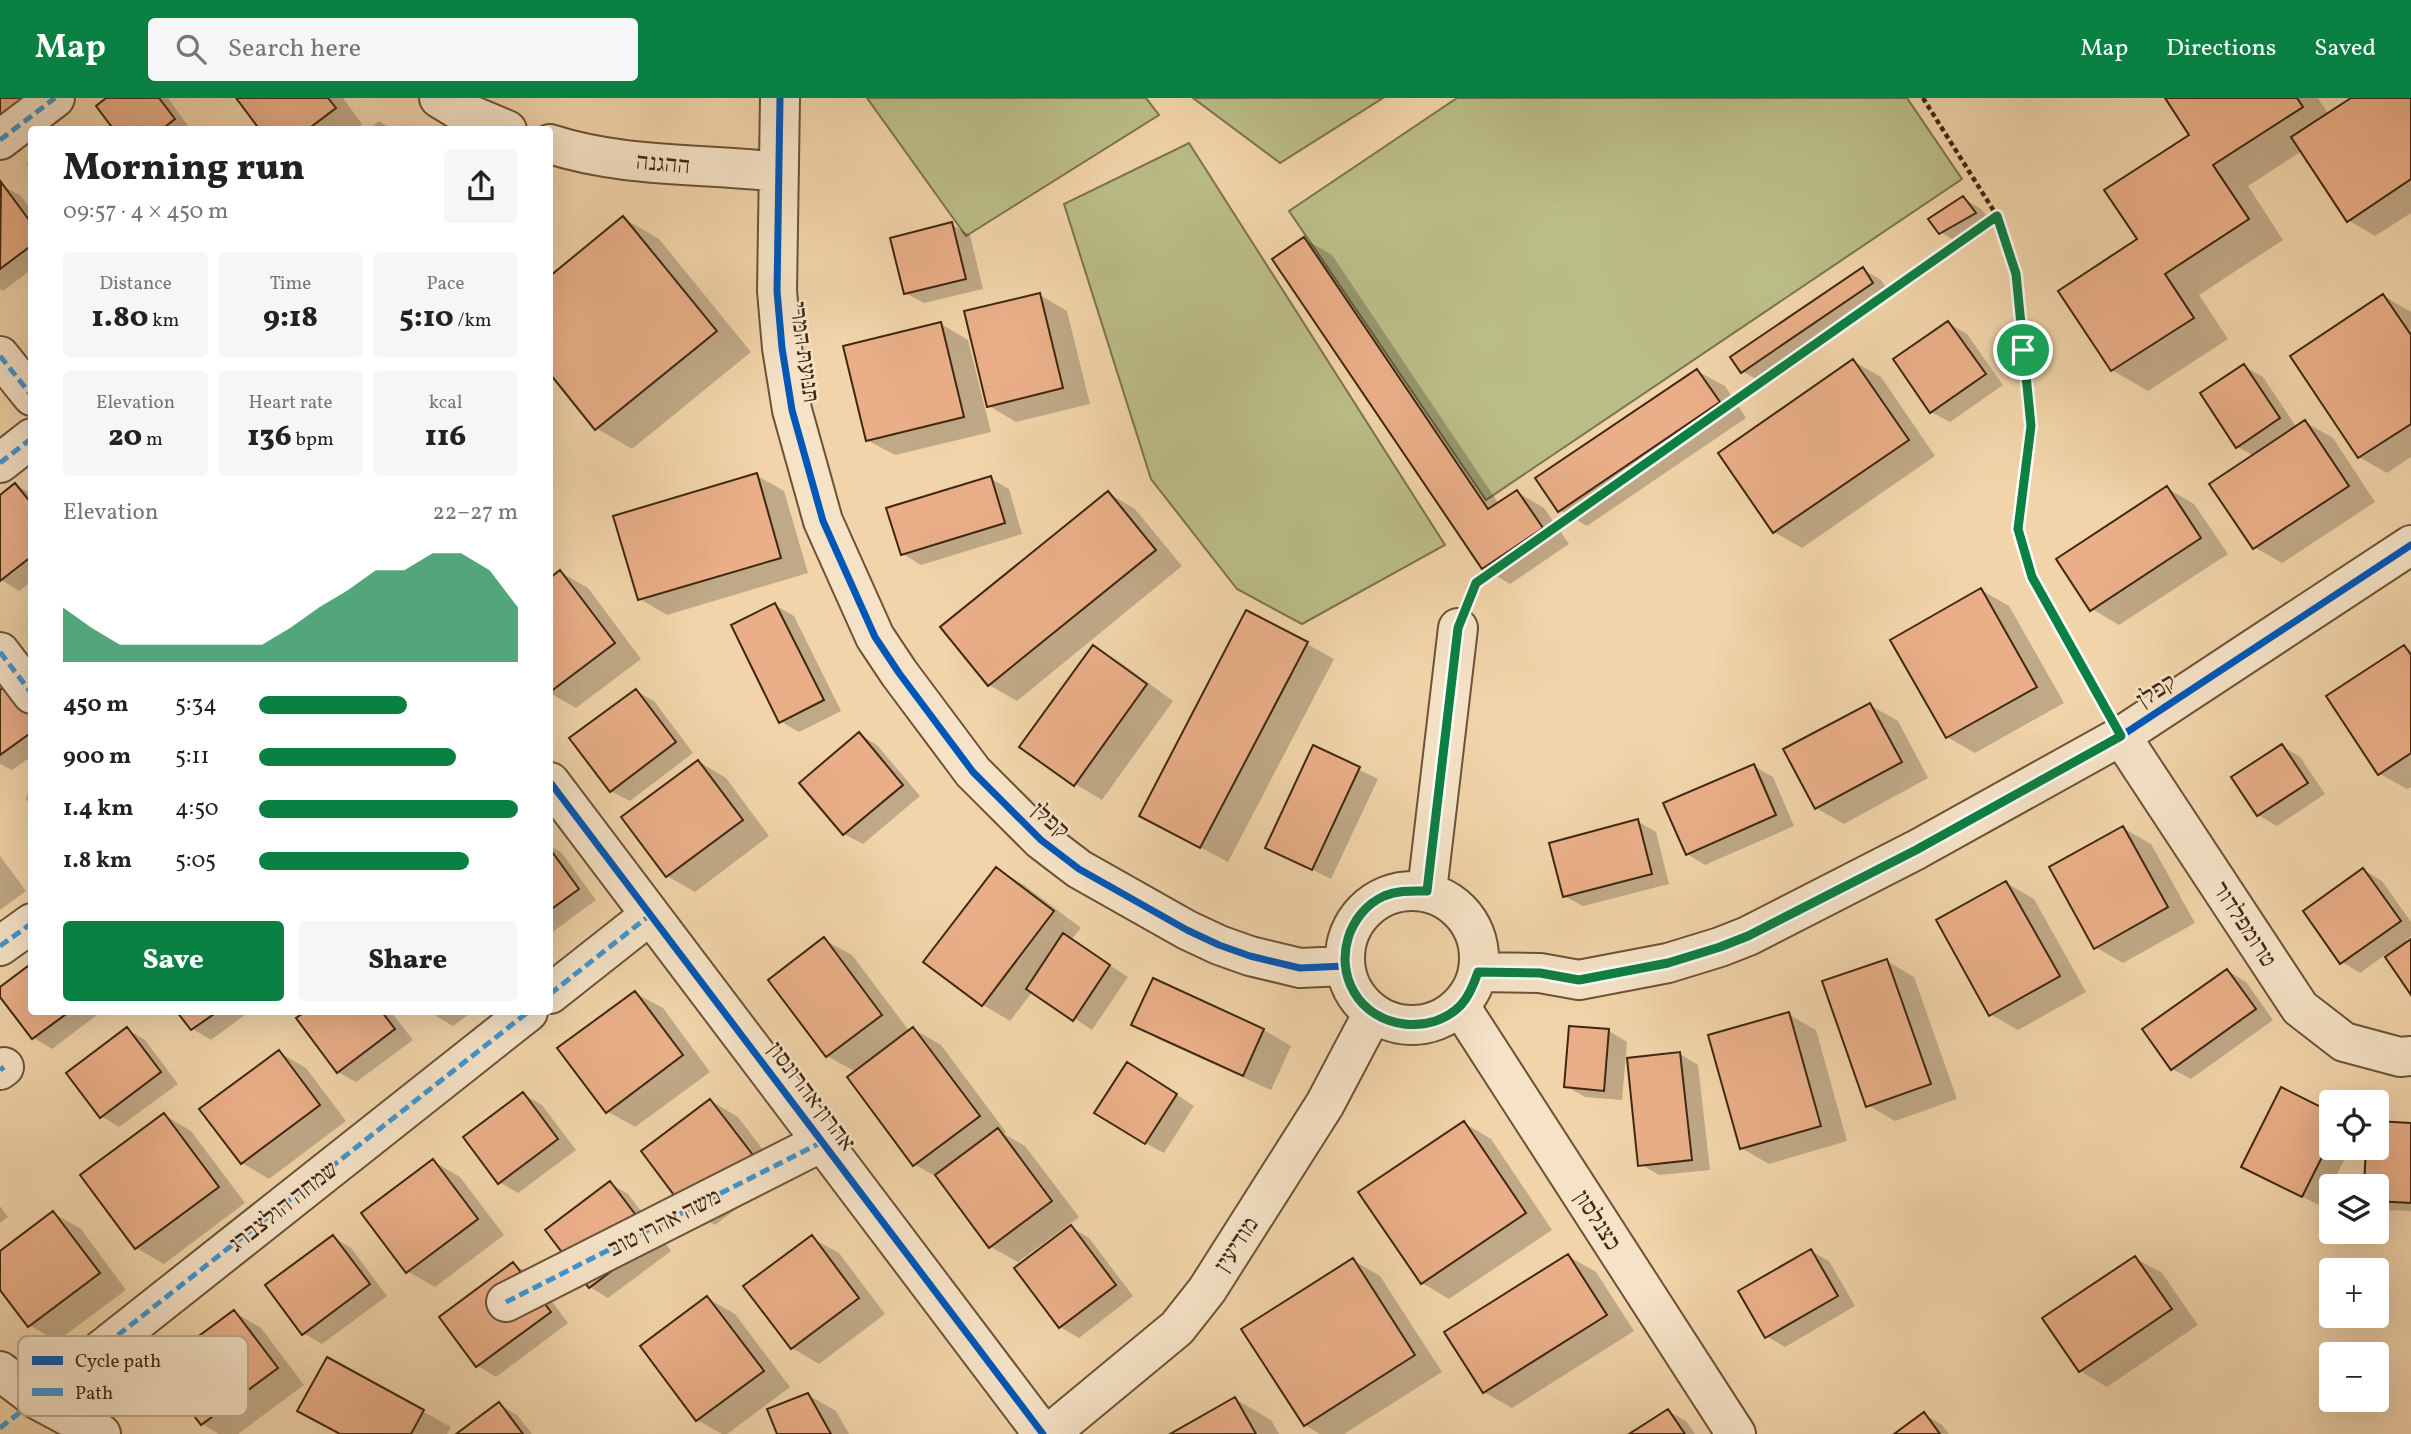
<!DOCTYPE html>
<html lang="en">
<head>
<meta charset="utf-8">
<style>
  :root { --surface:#fff; --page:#f6f6f6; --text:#222; --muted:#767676; --accent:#0b8043 }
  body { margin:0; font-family:Vollkorn,"Frank Ruhl Libre",serif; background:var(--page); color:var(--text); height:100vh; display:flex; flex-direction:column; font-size:26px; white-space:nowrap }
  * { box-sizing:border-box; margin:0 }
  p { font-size:23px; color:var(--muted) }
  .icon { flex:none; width:38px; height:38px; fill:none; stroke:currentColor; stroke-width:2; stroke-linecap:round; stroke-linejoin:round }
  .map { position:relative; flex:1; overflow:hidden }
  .details { position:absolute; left:28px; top:28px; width:525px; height:889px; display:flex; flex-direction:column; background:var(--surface); border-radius:7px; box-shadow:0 7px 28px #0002 }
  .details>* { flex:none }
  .fabs { position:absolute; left:2319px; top:992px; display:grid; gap:14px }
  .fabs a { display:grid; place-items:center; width:70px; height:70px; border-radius:7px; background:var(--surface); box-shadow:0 7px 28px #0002; font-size:35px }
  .pin { position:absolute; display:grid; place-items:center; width:60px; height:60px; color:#fff; margin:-30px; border:4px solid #fff; border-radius:50%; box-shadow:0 2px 7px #0007 }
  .round { display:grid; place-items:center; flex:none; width:74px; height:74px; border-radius:7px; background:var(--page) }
  .overview { display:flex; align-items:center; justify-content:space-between; height:119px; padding:0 35px }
  h1 { font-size:38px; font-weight:800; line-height:52px }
  .figures { display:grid; grid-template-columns:repeat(3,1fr); gap:10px; height:119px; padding:7px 35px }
  .figures div { display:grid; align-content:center; border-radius:7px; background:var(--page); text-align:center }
  .figures b { font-size:30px; font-weight:800 }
  .figures small { font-size:19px; font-weight:400 }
  .figures p { font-size:19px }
  .chart { height:196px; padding:14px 35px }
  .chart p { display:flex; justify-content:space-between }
  .chart svg { width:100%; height:126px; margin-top:7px; fill:var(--accent); opacity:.7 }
  .primary-button { display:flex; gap:14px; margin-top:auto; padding:14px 35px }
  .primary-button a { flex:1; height:80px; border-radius:7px; background:var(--accent); color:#fff; font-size:28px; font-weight:800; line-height:80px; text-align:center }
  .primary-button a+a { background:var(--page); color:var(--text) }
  ul { padding:0 35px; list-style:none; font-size:23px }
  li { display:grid; grid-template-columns:112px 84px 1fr; align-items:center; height:52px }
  li i { height:18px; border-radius:9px; background:var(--accent) }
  header { display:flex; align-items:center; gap:42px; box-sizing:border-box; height:98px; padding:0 35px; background:var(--accent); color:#fff }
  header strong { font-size:33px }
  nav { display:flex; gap:38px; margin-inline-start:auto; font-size:24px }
  .search { width:490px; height:63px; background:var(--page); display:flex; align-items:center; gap:18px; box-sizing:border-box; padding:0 24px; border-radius:7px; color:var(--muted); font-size:26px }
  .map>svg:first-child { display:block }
  .green { fill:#bbbd87; stroke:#7d724c; stroke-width:2 }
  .shadow { fill:#0003 }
  .building { fill:#eaaf88; stroke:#3f2711; stroke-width:2 }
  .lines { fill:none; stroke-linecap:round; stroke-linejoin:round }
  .minor-casing { stroke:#6c5237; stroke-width:42 }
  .path { stroke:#3f2711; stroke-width:4.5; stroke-dasharray:5 3.5; stroke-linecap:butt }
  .minor { stroke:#f6e3c7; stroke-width:38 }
  .quiet { stroke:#3f96d3; stroke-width:5; stroke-dasharray:10 5; stroke-linecap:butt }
  .cycleway-casing { stroke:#f6e3c7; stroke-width:11 }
  .cycleway { stroke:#0057b8; stroke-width:7 }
  .route-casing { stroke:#fff; stroke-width:14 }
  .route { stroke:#0b8043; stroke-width:9 }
  .labels { text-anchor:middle; stroke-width:5; stroke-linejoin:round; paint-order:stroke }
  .street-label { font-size:24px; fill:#3f2711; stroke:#f6e3c7 }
  .key { fill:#f6e3c7; stroke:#bfab90; stroke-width:2 }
  .key-label { font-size:19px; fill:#3f2711 }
</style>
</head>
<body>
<header>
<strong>Map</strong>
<div class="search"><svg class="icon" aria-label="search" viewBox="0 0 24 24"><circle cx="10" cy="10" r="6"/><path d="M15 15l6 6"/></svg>Search here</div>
<nav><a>Map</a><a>Directions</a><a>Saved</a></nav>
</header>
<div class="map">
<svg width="2411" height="1336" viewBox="0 0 2411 1336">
  <rect width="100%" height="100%" fill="#f1d4a9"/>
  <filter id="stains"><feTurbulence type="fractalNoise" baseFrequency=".00286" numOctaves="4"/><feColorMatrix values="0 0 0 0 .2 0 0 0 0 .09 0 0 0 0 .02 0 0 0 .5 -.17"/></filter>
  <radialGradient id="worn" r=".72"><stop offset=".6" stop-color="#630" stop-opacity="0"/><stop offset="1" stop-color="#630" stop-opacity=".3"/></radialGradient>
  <path class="green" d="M867,0h279l13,17 -193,121z
    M1193,0h190l-103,65z
    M1457,0h450l55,81 -476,321 -197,-289z
    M1189,45l256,402 -143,79 -65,-35 -86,-110 -87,-275z"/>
  <path class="shadow" d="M109,0h59l23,32h-75z
    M239,0h104l19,26 -7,6h-93z
    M2167,0h151l11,17 25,-17h57v115l-36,23 -27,-16 -46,-69 -54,35 35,54 -84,55 29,44 -80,52 -36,-21 28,-130 52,-105z
    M379,23l14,9h-25z
    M32,61v11l-6,-7z
    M0,87l20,10 12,16v58l-29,22 -3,-2z
    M1963,100l18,11 12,14 -34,20 -19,-11z
    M623,120l36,21 92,113 -119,97 -36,-21 -46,-57v-93z
    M951,126l19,11 13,54 -59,14 -19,-10z
    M1304,141l28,16 167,249 18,-12 27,16 25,36 -59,40 -27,-16z
    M1863,171l18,11 10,14 -130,88 -19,-11z
    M1040,197l27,16 23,93 -74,18 -27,-16z
    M2384,198l27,16v145l-24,16 -28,-16z
    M1948,225l19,11 36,51 -53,37 -19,-10z
    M941,226l27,16 23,92 -96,23 -28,-15z
    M1853,263l28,16 54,79 -133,92 -28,-16 -54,-78z
    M2244,268l19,11 34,51 8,-6 28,16 42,64 -93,61 -28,-16v-91l-16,-9z
    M1697,273l28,15 21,32 -159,108 -28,-16z
    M756,377l28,16 24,82 -141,42 -27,-16z
    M990,380l19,11 13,45 -101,31 -18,-11z
    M15,387l17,9v87l-13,10 -19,-12v-82z
    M2167,390l27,16 34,50 -109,71 -27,-16z
    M1108,395l27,16 47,57 -165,135 -28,-16z
    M560,474l28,16 53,71 -65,49 -26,-15v-113z
    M1981,492l28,16 55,97 -89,50 -28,-16z
    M775,507l19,11 47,95 -42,21 -19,-11z
    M1307,546l27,15 -106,203 -87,-46z
    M1093,549l28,16 52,38 -71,99 -27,-16z
    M2404,549l7,3v137l-4,2 -27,-15z
    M636,593l18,10 39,52 -63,48 -19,-10z
    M0,594l32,14v50l-20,14 -12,-6z
    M1870,607l28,16 30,57 -84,46 -28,-16z
    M859,636l18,11 43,51 -57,48 -19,-10z
    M2282,648l18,11 25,37 -48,32 -19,-11z
    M1314,649l64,32 -47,100 -64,-32z
    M699,664l27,16 43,58 -74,56 -28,-16 -43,-58z
    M1754,668l19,11 21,49 -89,39 -18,-11z
    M32,695v15l-7,-10z
    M1637,723l19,11 13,52 -86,22 -19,-10z
    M2123,730l28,16 44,79 -72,40 -28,-16z
    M550,748l11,6 35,48 -46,34z
    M0,758l26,35 -26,19z
    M996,771l28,16 57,43 -10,12 57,37 -36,53 -59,-39 -23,30 -27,-16z
    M2364,772l18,11 29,41v14l-5,4 2,3 3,-2v51l-26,-37 -25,18 -18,-11z
    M2006,785l28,16 52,93 -68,38 -28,-16z
    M824,842l28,15 58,77 3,-3 28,16 65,87 -2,2 21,12 54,71 -61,45 -27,-15 -51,-68 -26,-15 -58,-92 -29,-16z
    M1887,863l27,16 43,122 -62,22 -27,-16z
    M2228,873l18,11 27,38 -82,59 -19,-10z
    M1154,882l110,50 27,16 -20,44 -111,-50 -27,-16z
    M0,891l32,23h69l-49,37 -18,-11 -34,-44z
    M635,895l28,15 47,64 -75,55 -28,-16z
    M179,914h70l-38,28 -18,-11z
    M307,914h84l22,28 -57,42 -18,-10 -40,-54z
    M429,914h43l-19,14z
    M1788,916l28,16 31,111 -78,23 -28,-16z
    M127,931l18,11 33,44 -59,43 -18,-11z
    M1609,933l18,11 -5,58 -37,-3 -19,-11z
    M279,954l27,16 40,53 -77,58 -27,-16z
    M1680,956l18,11 12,105 -51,5 -19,-11z
    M1146,977l48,31 -30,47 -19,-10z
    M523,996l19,11 34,45 -58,43 -19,-11z
    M711,1003l27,16 44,58 -67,50 -28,-16z
    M2331,1016v34h19l-29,58 -60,-30z
    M164,1017l27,16 54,72 -81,61 -28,-16 -54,-73z
    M1464,1025l27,16 61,91 -103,69 -27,-16z
    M2411,1027v86l-28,-1 -7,-4v-20h-11l2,-38h9z
    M433,1063l27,16 44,58 -69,52 -28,-16z
    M610,1085l18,11 43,57 -63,47 -18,-11z
    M0,1108l8,11 -8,6z
    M53,1115l28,16 45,61 -69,51 -28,-16 -29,-38v-34z
    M1071,1129l18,11 44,58 -54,42 -19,-11z
    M333,1139l18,11 36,48 -65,48 -19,-11z
    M812,1140l27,15 46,61 -66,50 -27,-16z
    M1811,1153l18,10 26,45 -70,41 -19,-11z
    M1568,1158l28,16 38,59 -122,77 -28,-16z
    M2135,1160l27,15 36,52 -91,62 -27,-16z
    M1353,1162l27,16 62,96 -98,62h-24l-15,-9z
    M513,1166l19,11 36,48 -72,54 -18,-11 -37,-48z
    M707,1200l28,16 55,73 -63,47h-5l-25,-14z
    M234,1214l27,16 43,57 -66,49h-19l-17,-10z
    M327,1261l124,68 -4,7h-105z
    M808,1297l28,16 13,23h-70z
    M1235,1301l36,21 8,14h-106z
    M499,1306l18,11 15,19h-73z
    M1668,1313l18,10 9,13h-63z
    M1924,1316l18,11 7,9h-52z"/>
  <path class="building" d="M0,0h30l-30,23z
    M106,0h53l16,21 -14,11h-47l-18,-24z
    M236,0h92l8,10 -29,22h-47z
    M2165,0h132l6,9 -90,58 36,54 -84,55 29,44 -83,53 -53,-80 79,-52 -33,-49 85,-55z
    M2351,0h60v81l-64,43 -56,-85z
    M1,84l31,42v21l-32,24z
    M1963,98l13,17 -37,21 -11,-15z
    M623,118l94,115 -122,99 -45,-56v-98z
    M952,124l14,57 -62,15 -14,-56z
    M1304,139l184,272 29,-19 26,38 -61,41 -210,-310z
    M1863,169l10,16 -132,90 -11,-16z
    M1040,195l23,95 -76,19 -23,-96z
    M2383,196l28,41v89l-53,34 -68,-102z
    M1948,223l38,53 -56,39 -37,-54z
    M941,224l23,95 -98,24 -23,-95z
    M1853,261l56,81 -136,93 -55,-80z
    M2244,266l36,54 -44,30 -36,-55z
    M1697,271l23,33 -162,110 -23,-34z
    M2305,322l44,66 -96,63 -44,-65z
    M757,375l24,85 -143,42 -25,-84z
    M991,378l14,47 -104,32 -15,-47z
    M15,385l17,21v52l-32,25v-86z
    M2167,388l34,52 -111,73 -34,-52z
    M1108,393l48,59 -168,136 -48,-59z
    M560,472l55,73 -65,49v-114z
    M1981,490l56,99 -91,51 -56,-98z
    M775,505l49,97 -45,23 -48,-98z
    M1246,512l62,32 -108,206 -61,-32z
    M1093,547l54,39 -73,102 -55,-39z
    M2404,547l7,10v98l-33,22 -52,-79z
    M7,587l25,33v14l-32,23v-65z
    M636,591l40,53 -66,50 -41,-54z
    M1870,605l32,59 -87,47 -32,-60z
    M859,634l44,53 -60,50 -44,-52z
    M2282,646l26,39 -51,33 -26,-39z
    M1313,647l47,22 -48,103 -47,-22z
    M698,662l45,60 -77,57 -45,-60z
    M1754,666l22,51 -90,40 -23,-52z
    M1638,721l14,55 -89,23 -14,-54z
    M2123,728l45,81 -74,42 -45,-82z
    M550,751l29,40 -29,21z
    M996,769l58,44 -72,95 -59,-44z
    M2363,770l38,53 -61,43 -37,-53z
    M2006,783l54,95 -71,40 -53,-96z
    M1063,835l47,32 -37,56 -47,-32z
    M824,839l58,78 -56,42 -58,-77z
    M2411,841v56l-26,-38z
    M1887,861l44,125 -65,23 -44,-126z
    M32,865v49h37l-37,27 -32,-42v-10z
    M2227,871l29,40 -85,61 -29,-41z
    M1153,880l111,51 -21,47 -112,-51z
    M635,893l48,64 -77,58 -49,-65z
    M177,914h40l-26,18z
    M305,914h77l13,17 -58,44 -41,-55z
    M1789,914l32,114 -81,23 -32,-114z
    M1569,928l40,3 -5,62 -40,-4z
    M127,929l34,45 -61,46 -34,-45z
    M913,929l67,89 -67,50 -66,-89z
    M279,952l41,55 -79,59 -42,-55z
    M1680,954l12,108 -54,6 -11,-108z
    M1127,964l50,32 -32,50 -51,-31z
    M2281,989l50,25v27l-29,58 -61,-30z
    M523,994l35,47 -60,45 -35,-47z
    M710,1001l46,60 -70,52 -45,-60z
    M164,1015l55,74 -84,62 -55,-74z
    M1464,1023l62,92 -105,71 -63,-92z
    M2376,1023l35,2v80l-35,-2v-15h-12l2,-38h10z
    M998,1030l54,73 -63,47 -54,-73z
    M433,1061l45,60 -72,54 -45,-60z
    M610,1083l44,58 -65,49 -44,-58z
    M53,1113l47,62 -72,54 -28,-37v-39z
    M1071,1127l45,60 -57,43 -45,-60z
    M333,1137l37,49 -68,51 -37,-50z
    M812,1137l47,63 -68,51 -48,-63z
    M1811,1151l27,47 -73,42 -27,-47z
    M1568,1156l39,61 -124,78 -39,-61z
    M2135,1158l37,53 -93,63 -37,-54z
    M1353,1160l62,97 -111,71 -63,-97z
    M513,1164l38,50 -75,55 -37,-50z
    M707,1198l57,75 -68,50 -56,-75z
    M234,1212l44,58 -77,57 -44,-58z
    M327,1259l97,53 -13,24h-71l-43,-23z
    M808,1295l23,41h-54l-10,-25z
    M1235,1299l21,37h-86z
    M499,1304l24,32h-67z
    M1668,1311l17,25h-56z
    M1924,1314l16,22h-46z"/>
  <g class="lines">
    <g class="minor-casing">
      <path id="minor" d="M439,0l18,11 50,21
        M780,0l-3,193 5,57 10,62 31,111 52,116 24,36 74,99 68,68 38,29 108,61 32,15 31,11 50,12 45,-2
        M0,42l55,-42
        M550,46c74,24 152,19 229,28
        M0,258l32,40
        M0,365l32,-25
        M0,554l32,42
        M2121,638l179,272 44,34 56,15 11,-1
        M550,684l493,652
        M1345 860a67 67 0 1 1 134 0a67 67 0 1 1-134 0Z
        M1427,793l31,-263
        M0,848l32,-23
        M1478,874l62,1 39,7 89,-17 52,-16 28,-11 168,-86 205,-114 290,-191
        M550,896l100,-79
        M1460,908l276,428
        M0,972l4,-3
        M506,1204l316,-160
        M0,1273l38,29 63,34
        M38,1302l490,-388
        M1049,1336l128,-106 30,-38 118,-186 48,-91"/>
    </g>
    <path class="path" d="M1923,0l74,118 19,58 14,152 -12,103 14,48 70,125
      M1471,497l5,-12 521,-367"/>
    <use href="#minor" class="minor"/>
    <path class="quiet" d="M0,42l55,-42
      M0,258l32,40
      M0,365l32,-25
      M0,554l32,42
      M0,848l32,-23
      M550,896l100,-79
      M0,972l4,-3
      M506,1204l316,-160
      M0,1330l528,-416"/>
    <g class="cycleway-casing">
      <path id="cycleway" d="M780,0l-3,193 5,57 10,62 31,111 52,116 24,36 74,99 68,68 38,29 108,61 32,15 31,11 50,12 45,-2
        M550,684l493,652
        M1478,874l62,1 39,7 89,-17 52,-16 28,-11 168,-86 205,-114 290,-191"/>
    </g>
    <use href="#cycleway" class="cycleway"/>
  </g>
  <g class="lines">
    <g class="route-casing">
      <path id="route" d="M1997,118l19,58 15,152 -13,103 14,48 89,159 -205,114 -168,86 -28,11 -52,16 -89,17 -39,-7 -62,-1c-4,12 -9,24 -17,33 -30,31 -86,24 -107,-13 -20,-34 -5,-80 30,-96 14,-6 29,-5 43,-5l31,-263 18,-45z"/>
    </g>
    <use href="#route" class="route"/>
  </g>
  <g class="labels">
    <g class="street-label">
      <text transform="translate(663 65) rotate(5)" y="8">ההגנה</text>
      <text transform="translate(805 254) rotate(82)" y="8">תנועת המרי</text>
      <text transform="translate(2156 592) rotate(-33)" y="8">קפלן</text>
      <text transform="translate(1051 722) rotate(41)" y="8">קפלן</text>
      <text transform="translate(2245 826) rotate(57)" y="8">טרומפלדור</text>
      <text transform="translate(812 998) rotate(53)" y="8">אהרון אהרונסון</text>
      <text transform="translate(283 1108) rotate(-38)" y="8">שמחה הולצברג</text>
      <text transform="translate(1598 1122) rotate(57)" y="8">כצנלסון</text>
      <text transform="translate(664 1124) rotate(-27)" y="8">משה אהרן טוב</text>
      <text transform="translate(1236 1146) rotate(-57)" y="8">מודיעין</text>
    </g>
  </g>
  <rect x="18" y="1238" width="230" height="80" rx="10" class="key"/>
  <rect x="32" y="1258" width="31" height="9" fill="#0057b8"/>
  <rect x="32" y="1290" width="31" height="8" fill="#3f96d3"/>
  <g class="key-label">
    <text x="75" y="1269">Cycle path</text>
    <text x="75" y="1301">Path</text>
  </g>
  <rect width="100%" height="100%" filter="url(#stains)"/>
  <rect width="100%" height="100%" fill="url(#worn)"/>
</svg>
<div class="fabs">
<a><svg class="icon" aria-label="locate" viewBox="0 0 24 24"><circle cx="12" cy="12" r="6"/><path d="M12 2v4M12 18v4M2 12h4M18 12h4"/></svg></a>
<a><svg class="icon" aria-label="layers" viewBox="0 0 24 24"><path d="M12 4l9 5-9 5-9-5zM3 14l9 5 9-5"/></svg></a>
<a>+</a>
<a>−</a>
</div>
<div class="pin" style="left:2023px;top:252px;background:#1e9e55"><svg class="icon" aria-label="arrive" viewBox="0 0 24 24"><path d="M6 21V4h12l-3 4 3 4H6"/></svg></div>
<section class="details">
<div class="overview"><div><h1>Morning run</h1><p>09:57 · 4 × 450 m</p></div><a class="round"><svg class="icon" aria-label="share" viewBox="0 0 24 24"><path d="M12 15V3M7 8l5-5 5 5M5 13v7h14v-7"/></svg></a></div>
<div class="figures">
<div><p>Distance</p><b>1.80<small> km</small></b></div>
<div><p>Time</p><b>9:18</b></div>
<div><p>Pace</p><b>5:10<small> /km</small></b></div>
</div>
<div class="figures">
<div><p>Elevation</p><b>20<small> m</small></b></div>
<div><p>Heart rate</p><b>136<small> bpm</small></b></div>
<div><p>kcal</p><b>116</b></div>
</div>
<div class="chart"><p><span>Elevation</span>22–27 m</p>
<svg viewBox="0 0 160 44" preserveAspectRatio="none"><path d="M0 44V25L10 32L20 38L30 38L40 38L50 38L60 38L70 38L80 32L90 25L100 19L110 12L120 12L130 6L140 6L150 12L160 25V44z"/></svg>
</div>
<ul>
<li><b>450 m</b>5:34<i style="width:57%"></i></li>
<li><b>900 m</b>5:11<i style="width:76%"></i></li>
<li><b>1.4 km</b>4:50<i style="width:100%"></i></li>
<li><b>1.8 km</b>5:05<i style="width:81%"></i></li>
</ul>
<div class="primary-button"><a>Save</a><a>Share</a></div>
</section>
</div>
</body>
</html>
